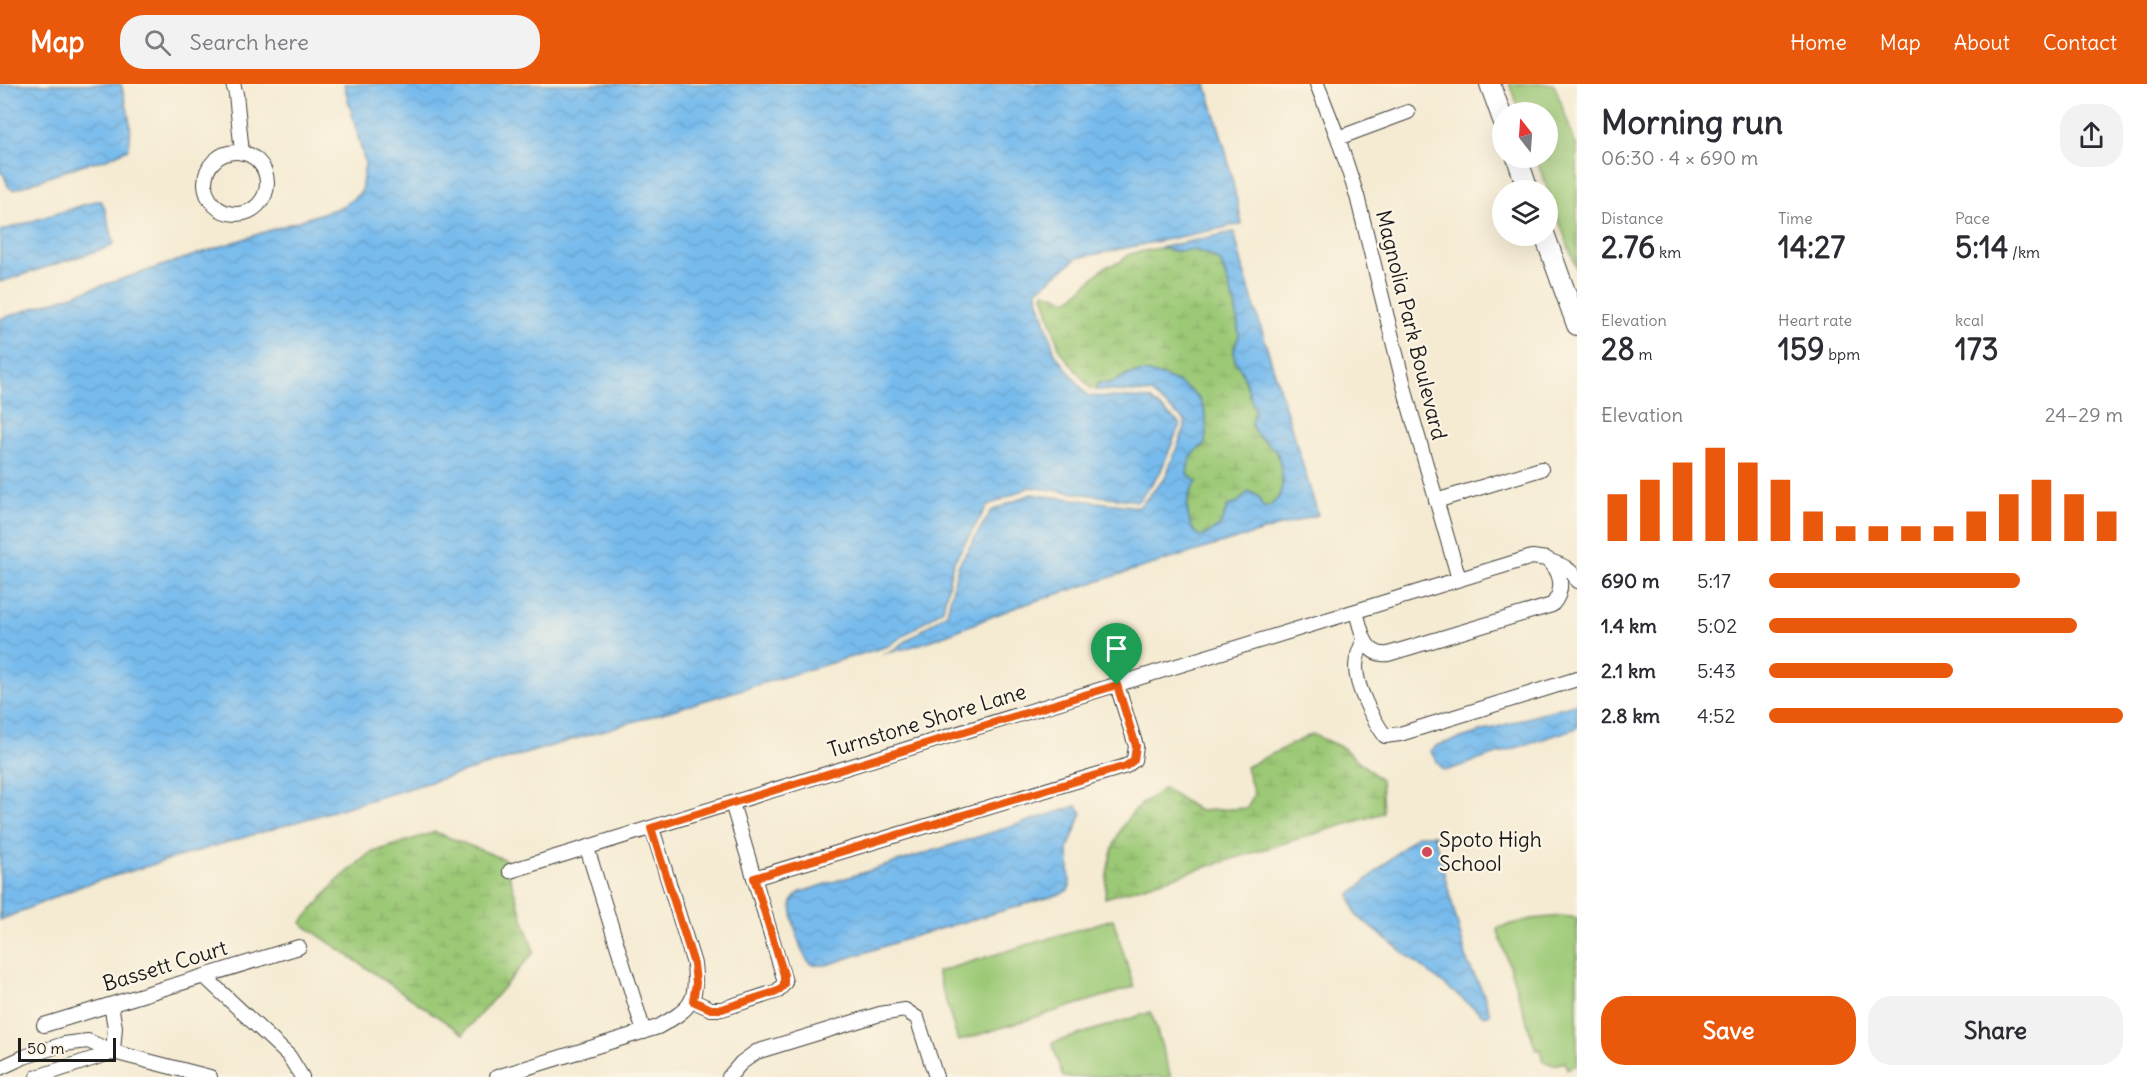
<!DOCTYPE html>
<html lang="en">
<head>
<meta charset="utf-8">
<style>
  :root { --surface:#fff; --page:#f2f2f3; --text:#2b2b33; --muted:#7c7c81; --accent:#ea580c }
  body { margin:0; font-family:Delius,sans-serif; background:var(--page); color:var(--text); height:100vh; display:flex; flex-direction:column; font-size:22px; white-space:nowrap }
  * { box-sizing:border-box; margin:0 }
  p { font-size:20px; color:var(--muted) }
  .icon { flex:none; width:33px; height:33px; fill:none; stroke:currentColor; stroke-width:2; stroke-linecap:round; stroke-linejoin:round }
  .map { position:relative; flex:1; overflow:hidden }
  .drawer { display:flex; flex-direction:column; background:var(--surface); width:570px }
  .drawer>* { flex:none }
  .needle { width:39px; rotate:343deg }
  .controls { position:absolute; left:1492px; top:18px; display:grid; gap:12px }
  .controls a { display:grid; place-items:center; width:66px; height:66px; border-radius:50%; background:var(--surface); box-shadow:0 6px 24px #0002; font-size:30px }
  .scale { position:absolute; left:18px; bottom:15px; width:98px; box-sizing:border-box; padding-left:6px; border:3px solid #1c1c1c; border-top:0; font-size:16px; line-height:21px; white-space:nowrap; color:#1c1c1c; -webkit-text-stroke:4px #fcf5e5; paint-order:stroke }
  .pin { position:absolute; display:grid; place-items:center; width:51px; height:51px; color:#fff; margin:-62px -26px; border-radius:50% 50% 50% 0; rotate:-45deg; box-shadow:0 0 6px #0007 }
  .pin .icon { rotate:45deg }
  .round { display:grid; place-items:center; flex:none; width:63px; height:63px; border-radius:24px; background:var(--page) }
  .head { display:flex; align-items:center; justify-content:space-between; height:102px; padding:0 24px }
  h1 { font-size:33px; font-weight:700; line-height:45px }
  .metrics { display:grid; grid-template-columns:repeat(3,1fr); gap:9px; height:102px; padding:6px 24px }
  .metrics div { display:grid; align-content:center }
  .metrics b { font-size:30px; font-weight:700 }
  .metrics small { font-size:16px; font-weight:400 }
  .metrics p { font-size:16px }
  .chart { height:168px; padding:12px 24px }
  .chart p { display:flex; justify-content:space-between }
  .chart svg { width:100%; height:108px; margin-top:6px; stroke:var(--accent); stroke-width:6 }
  .cta { display:flex; gap:12px; margin-top:auto; padding:12px 24px }
  .cta a { flex:1; height:69px; border-radius:24px; background:var(--accent); color:#fff; font-size:24px; font-weight:700; line-height:69px; text-align:center }
  .cta a+a { background:var(--page); color:var(--text) }
  ul { padding:0 24px; list-style:none; font-size:20px }
  li { display:grid; grid-template-columns:96px 72px 1fr; align-items:center; height:45px }
  li i { height:15px; border-radius:8px; background:var(--accent) }
  header { display:flex; align-items:center; gap:36px; box-sizing:border-box; height:84px; padding:0 30px; background:var(--accent); color:#fff }
  header strong { font-size:28px }
  nav { display:flex; gap:33px; margin-inline-start:auto; font-size:21px }
  .search { width:420px; height:54px; background:var(--page); display:flex; align-items:center; gap:15px; box-sizing:border-box; padding:0 21px; border-radius:24px; color:var(--muted); font-size:22px }
  main { display:flex; flex:1; min-height:0 }
  .map>svg:first-child { display:block }
  .green { fill:#9cc976; stroke:#5c7249; stroke-width:1.5 }
  .wetland { fill:url(#wetland-marsh); stroke:#5c7249; stroke-width:1.5 }
  .water { fill:url(#water-waves); stroke:#4a6c84; stroke-width:1.5 }
  .lines { fill:none; stroke-linecap:round; stroke-linejoin:round }
  .minor-casing { stroke:#3d3b37; stroke-width:16 }
  .highway-casing { stroke:#3d3b37; stroke-width:22 }
  .minor { stroke:#fff; stroke-width:14 }
  .highway { stroke:#fff; stroke-width:20 }
  .route-casing { stroke:#fff; stroke-width:12 }
  .route { stroke:#ea580c; stroke-width:8 }
  .poi-dot { fill:#d1495b; stroke:#fcf5e5; stroke-width:2 }
  .labels { text-anchor:middle; stroke-width:4.5; stroke-linejoin:round; paint-order:stroke }
  .street-label { font-size:21px; fill:#1c1c1c; stroke:#fcf5e5 }
  .poi-label { font-size:21px; fill:#1c1c1c; stroke:#fcf5e5; text-anchor:start }
</style>
</head>
<body>
<header>
<strong>Map</strong>
<div class="search"><svg class="icon" aria-label="search" viewBox="0 0 24 24"><circle cx="10" cy="10" r="6"/><path d="M15 15l6 6"/></svg>Search here</div>
<nav><a>Home</a><a>Map</a><a>About</a><a>Contact</a></nav>
</header>
<main>
<div class="map">
<svg width="1577" height="993" viewBox="0 0 1577 993">
  <defs>
    <pattern id="wetland-marsh" width="20" height="14" patternUnits="userSpaceOnUse" patternTransform="scale(1.5)"><rect width="20" height="14" fill="#9cc976"/><path d="M1 5h8M5 5V1M11 12h8M15 12V8" fill="none" stroke="#86ac66"/></pattern>
    <pattern id="water-waves" width="16" height="10" patternUnits="userSpaceOnUse" patternTransform="scale(1.5)"><rect width="16" height="10" fill="#77bbed"/><path d="M0 5q4-4 8 0t8 0" fill="none" stroke="#66a0cb"/></pattern>
  </defs>
  <rect width="100%" height="100%" fill="#fcf5e5"/>
  <filter id="ink" filterUnits="userSpaceOnUse"><feTurbulence type="fractalNoise" baseFrequency=".0167" numOctaves="2"/><feDisplacementMap in="SourceGraphic" scale="12" xChannelSelector="R" yChannelSelector="G"/><feConvolveMatrix kernelMatrix="1 2 1 2 8 2 1 2 1" color-interpolation-filters="sRGB"/></filter>
  <filter id="wash" filterUnits="userSpaceOnUse"><feTurbulence type="fractalNoise" baseFrequency=".008" numOctaves="4" result="noise"/><feDisplacementMap in="SourceGraphic" scale="24" xChannelSelector="R" yChannelSelector="G"/><feGaussianBlur stdDeviation="1.35" result="paint"/><feColorMatrix in="noise" values="0 0 0 0 0 0 0 0 0 0 0 0 0 0 0 0 0 1.4 0 .05"/><feComposite in="paint" operator="in"/></filter>
  <g filter="url(#wash)">
    <rect width="100%" height="100%" fill="#f5ebd3"/>
    <path class="green" d="M1509,0h45l23,64v122l-41,-112h12v-46h-28z
      M1562,832l15,2v147l-10,4 -2,-7 -11,3 -11,-4 -3,-12 -4,1 -39,-122 34,-9z
      M1113,835l21,68 -176,54 -21,-69z
      M1151,928l20,65h-108l-11,-34z"/>
    <path class="wetland" d="M1159,164l17,3 18,-1 15,5 12,8 15,45 3,28 -5,12 1,13 7,10 13,40 -4,14c3,4 5,9 8,12 6,5 13,8 18,15 8,13 9,47 -8,55 -10,4 -25,-6 -41,-1l-8,20 -18,11c-13,-4 -16,-25 -14,-37 1,-4 3,-6 3,-10 0,-4 -3,-9 -4,-14 -2,-15 5,-24 17,-31l-22,-60c-18,-9 -37,-17 -57,-9 -10,5 -15,8 -27,7l-2,7 -5,-1 -31,-38 -17,-57 2,-2 22,8 8,-5 30,-28 15,-5 10,-8z
      M1312,650l31,14 38,32 2,33 -278,85c1,-31 7,-64 29,-87 8,-9 21,-16 30,-23l35,23 48,-3 7,-14 -8,-27z
      M435,748l69,27 30,93 -71,82 -162,-111 35,-41 34,-29z"/>
    <path class="water" d="M0,0h121c5,21 14,44 7,65l-24,11 -20,4 -71,26 -5,-4 -4,-11 -4,-3z
      M344,0h862l20,68 16,72 -165,34 -41,33 19,63 33,42 62,3 30,25 -20,49 -22,28 -108,-14 -43,19 -34,57 -10,46 -55,37 -804,239 -84,35v-601l344,-113 17,-14 4,-29z
      M96,117h5l3,5 10,37 -2,3 -112,36v-51z
      M1234,148l10,40 74,243c-100,29 -199,59 -298,91 -46,16 -90,39 -138,48l8,-2 57,-39 11,-47 33,-55 40,-17 108,13 26,-29 20,-51v-6l-34,-28 -55,-3 2,-7c20,2 22,-8 39,-10 19,-3 57,13 65,31 5,12 6,30 2,41 -13,8 -15,14 -17,29l10,8c-4,5 -8,10 -9,17 -2,13 1,34 14,38l18,-11 8,-20 9,-3 12,-12 10,6 4,11 7,-2 9,-9 4,-15 -5,-28 -9,-10 -11,-8 -7,-11 4,-14 -13,-40 -7,-10 -1,-13 5,-12 -3,-28 -15,-45 -12,-8 -15,-5 -18,1 -17,-3z
      M1577,619v25l-129,42h-5l-13,-19 8,-6z
      M1077,722l5,7 -14,35 2,38 -2,4 -7,4 -143,41 -91,30c-6,0 -13,2 -18,-3 -8,-7 -20,-50 -17,-60 2,-5 5,-8 9,-10z
      M1417,751h17l34,129 15,28 7,22 -6,2 -128,-101 -6,-20z"/>
  </g>
  <g filter="url(#ink)">
    <g class="lines">
      <g class="minor-casing">
        <path id="minor" d="M233,0l3,10 6,59
          M1317,0l21,54 19,58 51,206 51,177
          M1338,54l70,-26
          M205 99a31 31 0 1 1 62 0a31 31 0 1 1-62 0Z
          M1436,417l105,-32
          M1532,473l15,2c15,13 18,31 5,46l-164,49c-24,3 -27,-25 -32,-43z
          M1550,477c12,4 22,8 27,20
          M1364,556c-4,8 -8,17 -8,27 0,21 17,52 29,69l15,-2 177,-55
          M587,764l57,184
          M510,787l846,-260
          M754,794l372,-112 8,-6 2,-14 -19,-61
          M204,892l85,80 13,21
          M693,917l18,8h11l56,-18 7,-9 -53,-179
          M111,921l4,22 -2,25
          M44,941l255,-78
          M0,984l24,-11 40,-13 24,-3 25,11 97,25
          M37,993l76,-25
          M497,993l161,-50c33,-19 40,-24 36,-63l-42,-136
          M729,993l12,-14 15,-11 124,-38 25,-4 12,8 19,59"/>
      </g>
      <g class="highway-casing">
        <path id="highway" d="M1490,0l13,36
          M1517,74l11,32
          M1545,152l32,89"/>
      </g>
      <use href="#minor" class="minor"/>
      <use href="#highway" class="highway"/>
    </g>
  </g>
  <g class="lines" filter="url(#ink)">
    <g class="route-casing">
      <path id="route" d="M1117,601l19,61 -2,14 -8,6 -372,112 30,97v10l-6,6 -56,18h-11l-18,-8 3,-18 -2,-19 -43,-136z"/>
    </g>
    <use href="#route" class="route"/>
  </g>
  <circle class="poi-dot" cx="1427" cy="768" r="6"/>
  <g class="labels">
    <g class="street-label">
      <text transform="translate(1411 241) rotate(76)" y="7">Magnolia Park Boulevard</text>
      <text transform="translate(927 637) rotate(-17)" y="7">Turnstone Shore Lane</text>
      <text transform="translate(165 882) rotate(-17)" y="7">Bassett Court</text>
    </g>
    <g class="poi-label">
      <text x="1439" y="763">Spoto High<tspan x="1439" dy="24">School</tspan></text>
    </g>
  </g>
</svg>
<div class="controls">
<a><svg class="needle" viewBox="-14 -14 28 28"><path d="M0-13l5 13h-10z" fill="#e53935"/><path d="M0 13l5-13h-10z" fill="#7c7c81"/></svg></a>
<a><svg class="icon" aria-label="layers" viewBox="0 0 24 24"><path d="M12 4l9 5-9 5-9-5zM3 14l9 5 9-5"/></svg></a>
</div>
<div class="scale">50 m</div>
<div class="pin" style="left:1117px;top:601px;background:#1e9e55"><svg class="icon" aria-label="arrive" viewBox="0 0 24 24"><path d="M6 21V4h12l-3 4 3 4H6"/></svg></div>
</div>
<section class="drawer">
<div class="head"><div><h1>Morning run</h1><p>06:30 · 4 × 690 m</p></div><a class="round"><svg class="icon" aria-label="share" viewBox="0 0 24 24"><path d="M12 15V3M7 8l5-5 5 5M5 13v7h14v-7"/></svg></a></div>
<div class="metrics">
<div><p>Distance</p><b>2.76<small> km</small></b></div>
<div><p>Time</p><b>14:27</b></div>
<div><p>Pace</p><b>5:14<small> /km</small></b></div>
</div>
<div class="metrics">
<div><p>Elevation</p><b>28<small> m</small></b></div>
<div><p>Heart rate</p><b>159<small> bpm</small></b></div>
<div><p>kcal</p><b>173</b></div>
</div>
<div class="chart"><p><span>Elevation</span>24–29 m</p>
<svg viewBox="0 0 160 44" preserveAspectRatio="none"><path d="M5 44V25M15 44V19M25 44V12M35 44V6M45 44V12M55 44V19M65 44V32M75 44V38M85 44V38M95 44V38M105 44V38M115 44V32M125 44V25M135 44V19M145 44V25M155 44V32"/></svg>
</div>
<ul>
<li><b>690 m</b>5:17<i style="width:71%"></i></li>
<li><b>1.4 km</b>5:02<i style="width:87%"></i></li>
<li><b>2.1 km</b>5:43<i style="width:52%"></i></li>
<li><b>2.8 km</b>4:52<i style="width:100%"></i></li>
</ul>
<div class="cta"><a>Save</a><a>Share</a></div>
</section>
</main>
</body>
</html>
